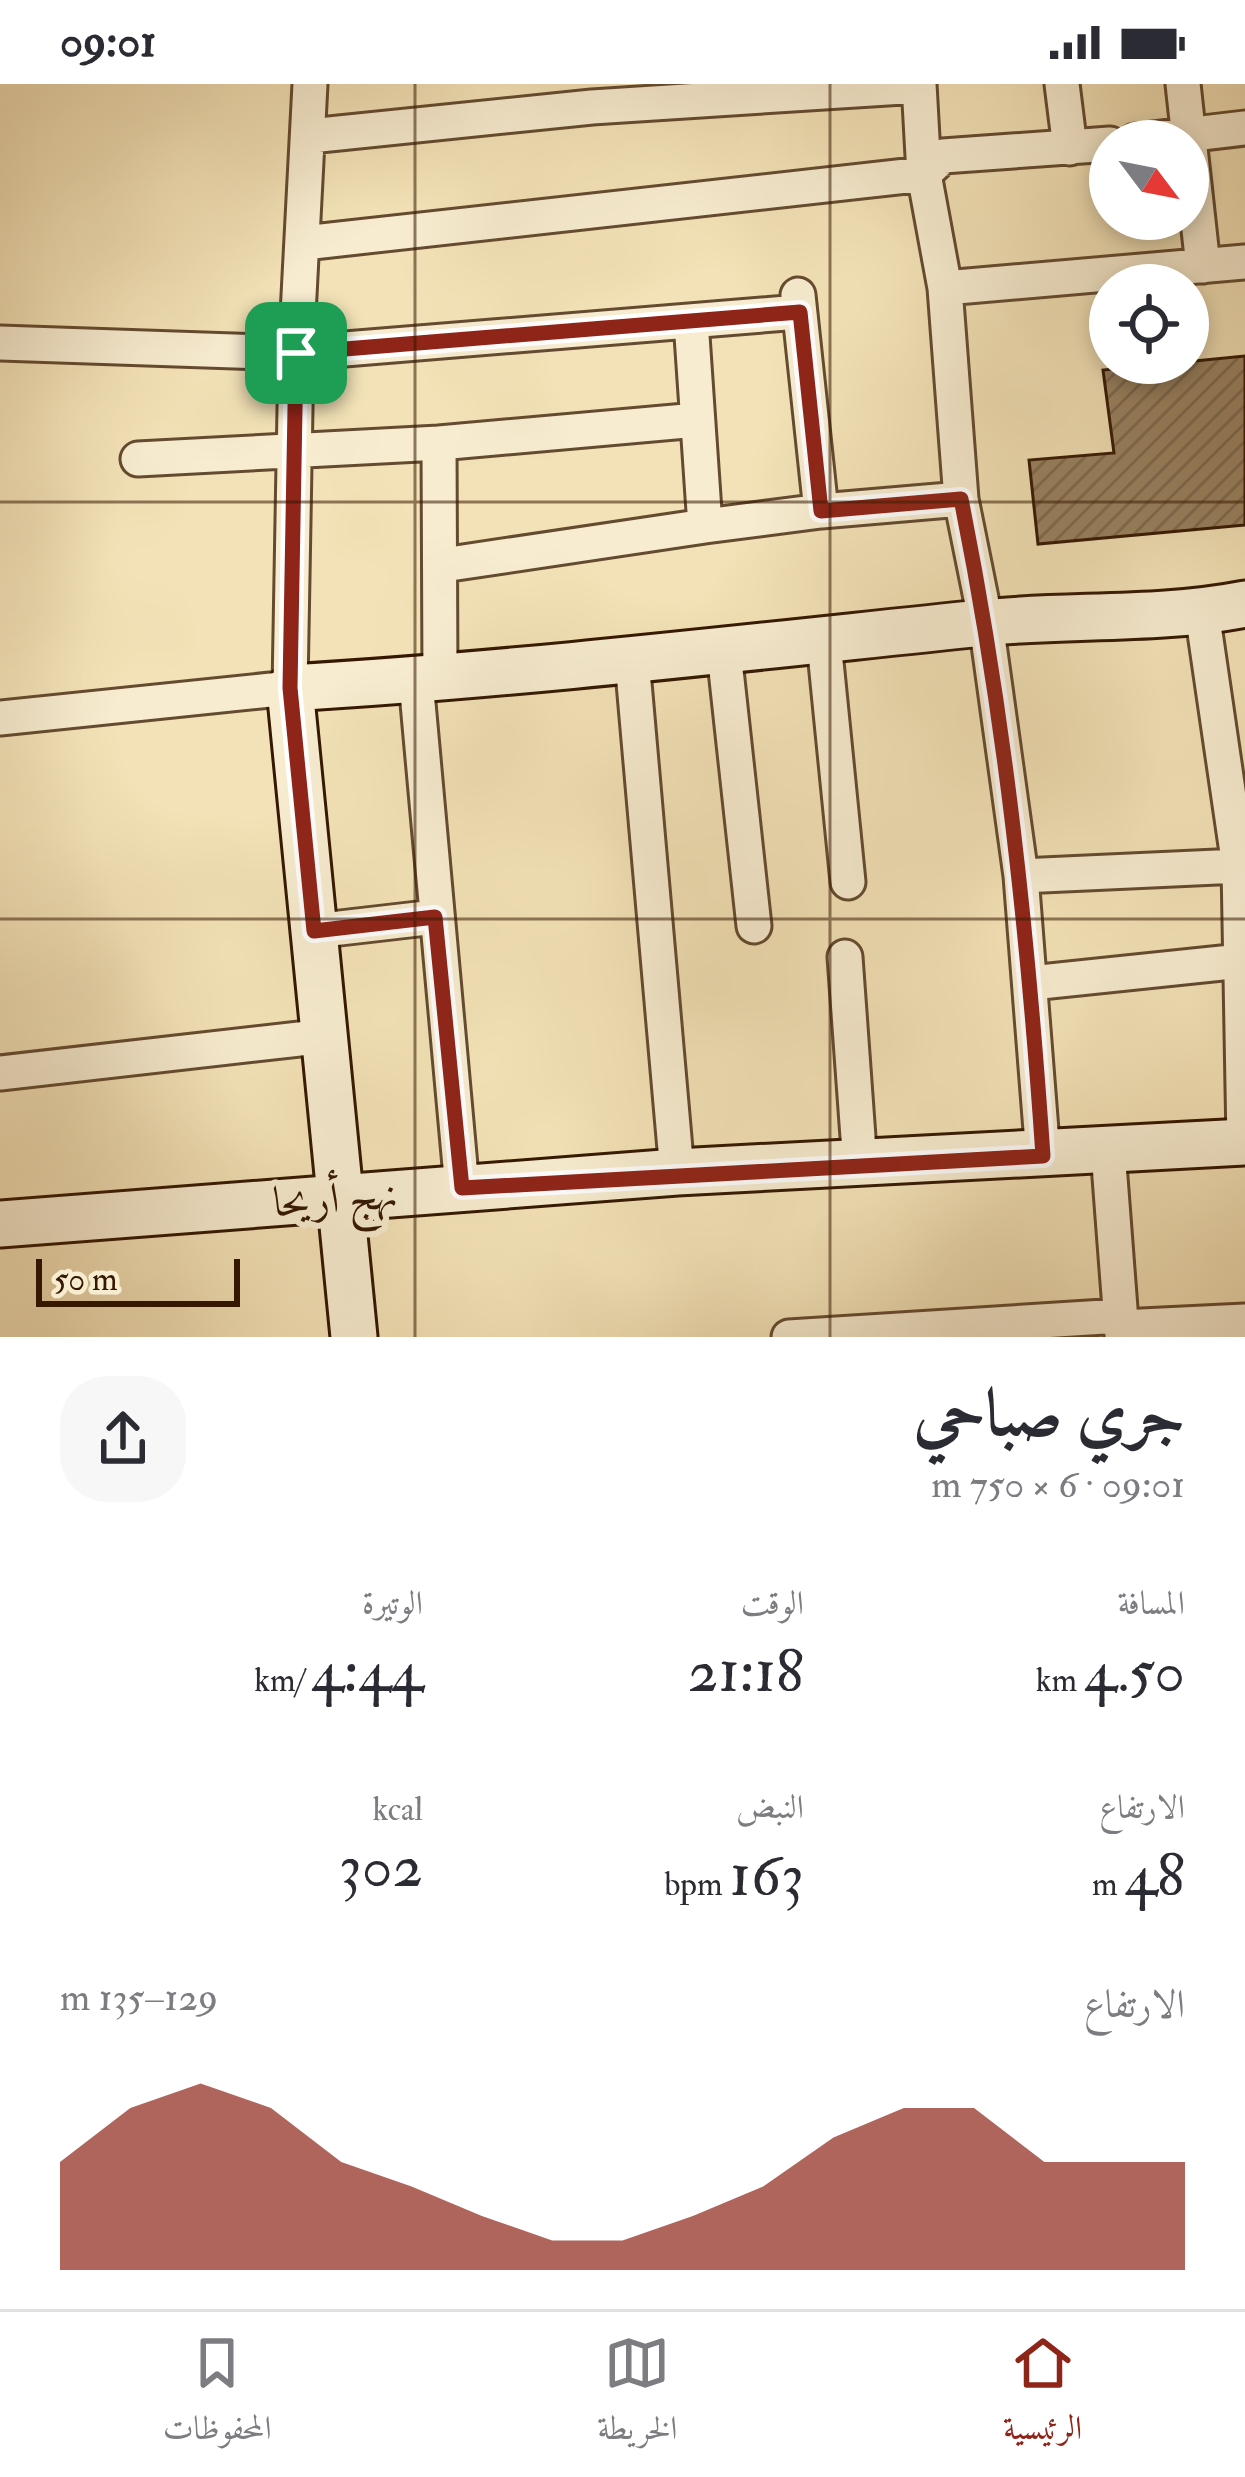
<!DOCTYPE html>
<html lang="ar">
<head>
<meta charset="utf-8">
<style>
  :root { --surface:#fff; --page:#f7f7f7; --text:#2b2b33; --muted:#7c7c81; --line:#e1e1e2; --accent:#8f2418 }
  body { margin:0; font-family:"IM FELL Double Pica",Amiri,serif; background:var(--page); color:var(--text); direction:rtl; height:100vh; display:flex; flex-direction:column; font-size:45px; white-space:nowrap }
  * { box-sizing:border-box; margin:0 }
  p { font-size:39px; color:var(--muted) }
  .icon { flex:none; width:66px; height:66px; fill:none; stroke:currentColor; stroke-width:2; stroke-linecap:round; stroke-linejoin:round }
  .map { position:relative; height:1253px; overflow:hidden; direction:ltr }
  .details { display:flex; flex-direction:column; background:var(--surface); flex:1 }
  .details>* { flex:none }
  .needle { width:78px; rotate:122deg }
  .fabs { position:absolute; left:1089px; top:36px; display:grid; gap:24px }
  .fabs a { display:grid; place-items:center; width:120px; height:120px; border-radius:50%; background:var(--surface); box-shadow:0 6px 18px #0003; font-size:60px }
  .scale { position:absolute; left:36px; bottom:30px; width:204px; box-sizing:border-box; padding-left:12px; border:6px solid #351702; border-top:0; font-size:33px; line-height:42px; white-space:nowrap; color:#351702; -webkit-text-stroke:9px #f7ecd0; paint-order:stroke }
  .pin { position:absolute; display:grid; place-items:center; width:102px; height:102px; color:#fff; margin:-51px; border-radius:24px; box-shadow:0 6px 18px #0006 }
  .round { display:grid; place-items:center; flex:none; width:126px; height:126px; border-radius:48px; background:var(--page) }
  .overview { display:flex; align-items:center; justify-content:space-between; height:204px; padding:0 60px }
  h1 { font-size:66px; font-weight:600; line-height:90px }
  .stats { display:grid; grid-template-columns:repeat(3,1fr); gap:18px; height:204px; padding:12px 60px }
  .stats div { display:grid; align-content:center }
  .stats b { font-size:60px; font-weight:600 }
  .stats small { font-size:33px; font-weight:400 }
  .stats p { font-size:33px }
  .chart { height:336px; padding:24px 60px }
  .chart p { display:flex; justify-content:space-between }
  .chart svg { width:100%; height:216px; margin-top:12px; fill:var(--accent); opacity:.7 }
  .status { display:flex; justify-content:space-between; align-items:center; height:84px; padding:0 60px; background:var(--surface); direction:ltr }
  .status svg { height:33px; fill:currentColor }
  .tabs { display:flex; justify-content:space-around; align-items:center; height:168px; border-top:3px solid var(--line); background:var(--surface); font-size:33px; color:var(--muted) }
  .tabs a { display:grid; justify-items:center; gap:6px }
  .tabs .on { color:var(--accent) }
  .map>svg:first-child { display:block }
  .building { fill:url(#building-hatch); stroke:#351702; stroke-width:3 }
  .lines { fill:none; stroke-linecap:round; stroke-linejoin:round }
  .street-casing { stroke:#644a2f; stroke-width:39 }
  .secondary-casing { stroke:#351702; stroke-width:51 }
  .street { stroke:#f7ecd0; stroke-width:33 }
  .secondary { stroke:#f7ecd0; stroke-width:45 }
  .route-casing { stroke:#fff; stroke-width:24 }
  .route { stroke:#8f2418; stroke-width:15 }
  .grid { fill:none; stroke:#351702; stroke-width:3; stroke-opacity:0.55 }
  .labels { text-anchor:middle; stroke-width:12; stroke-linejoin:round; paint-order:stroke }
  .street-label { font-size:42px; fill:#351702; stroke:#f7ecd0 }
</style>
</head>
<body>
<div class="status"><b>09:01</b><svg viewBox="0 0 49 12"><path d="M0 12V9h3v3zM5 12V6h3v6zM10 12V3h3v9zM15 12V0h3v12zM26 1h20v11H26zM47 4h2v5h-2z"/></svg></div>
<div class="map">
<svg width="1245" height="1253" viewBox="0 0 1245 1253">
  <defs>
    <pattern id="building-hatch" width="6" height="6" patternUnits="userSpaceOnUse" patternTransform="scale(3)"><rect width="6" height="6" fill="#988160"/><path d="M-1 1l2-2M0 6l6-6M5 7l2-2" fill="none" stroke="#7d694d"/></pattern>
  </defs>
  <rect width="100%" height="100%" fill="#f3e2b7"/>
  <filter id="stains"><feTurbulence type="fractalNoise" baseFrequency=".00167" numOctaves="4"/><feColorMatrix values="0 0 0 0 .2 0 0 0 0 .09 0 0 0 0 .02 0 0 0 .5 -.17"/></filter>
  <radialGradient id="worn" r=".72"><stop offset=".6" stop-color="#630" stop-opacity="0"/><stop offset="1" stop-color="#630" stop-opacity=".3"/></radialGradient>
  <path class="building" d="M1245,272v169l-207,19 -9,-84 85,-7 -11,-83z"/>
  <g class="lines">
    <g class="street-casing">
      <path id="street" d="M919,0l5,90 21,114 16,211 25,124 35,253 22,280
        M1062,0l8,64
        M1183,0l20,182
        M310,52l282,-29 327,-21
        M1135,57l110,-13
        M304,159l620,-69 19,-18 167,-12
        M945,204l300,-26
        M798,211l23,216 140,-12
        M691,237l14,205 116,-15
        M0,259l296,10 503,-41
        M439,359l258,-23
        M138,375l301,-16 1,235
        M443,481l262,-39
        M1202,528l37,254 5,276
        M824,558l24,240
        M724,568l30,274
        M632,576l45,512
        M416,597l46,507
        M0,634l290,-30 6,-335 14,-269
        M1021,792l218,-10
        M314,847l121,-14
        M845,873l15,208
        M1031,899l210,-22
        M0,989l326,-37
        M1108,1067l14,184
        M1121,1243l124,-6
        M789,1253l331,-21"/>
    </g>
    <g class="secondary-casing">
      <path id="secondary" d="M0,1140l677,-52 568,-30
        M354,1253l-64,-649c231,-14 461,-41 691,-65 88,-9 177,-2 264,-19"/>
    </g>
    <use href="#street" class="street"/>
    <use href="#secondary" class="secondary"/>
  </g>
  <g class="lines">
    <g class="route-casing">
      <path id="route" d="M800,228l21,199 140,-12c44,218 67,436 82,657l-581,32 -27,-271 -121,14 -24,-243 6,-335z"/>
    </g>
    <use href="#route" class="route"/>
  </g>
  <path class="grid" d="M415,0v1253M830,0v1253M0,418h1245M0,835h1245"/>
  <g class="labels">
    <g class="street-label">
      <text transform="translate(335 1113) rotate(-4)" y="15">نهج أريحا</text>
    </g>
  </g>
  <rect width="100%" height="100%" filter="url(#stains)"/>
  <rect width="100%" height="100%" fill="url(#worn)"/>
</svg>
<div class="fabs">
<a><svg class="needle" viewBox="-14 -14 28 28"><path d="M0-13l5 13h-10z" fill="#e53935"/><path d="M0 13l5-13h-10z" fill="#7c7c81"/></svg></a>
<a><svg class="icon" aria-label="locate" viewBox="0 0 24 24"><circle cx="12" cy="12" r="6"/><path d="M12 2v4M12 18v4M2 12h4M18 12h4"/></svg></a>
</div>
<div class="scale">50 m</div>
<div class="pin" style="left:296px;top:269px;background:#1e9e55"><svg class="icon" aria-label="arrive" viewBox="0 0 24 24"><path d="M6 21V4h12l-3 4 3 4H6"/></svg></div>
</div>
<section class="details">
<div class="overview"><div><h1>جري صباحي</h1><p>09:01 · 6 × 750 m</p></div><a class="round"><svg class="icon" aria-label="share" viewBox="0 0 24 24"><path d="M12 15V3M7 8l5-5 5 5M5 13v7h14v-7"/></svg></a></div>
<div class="stats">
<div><p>المسافة</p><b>4.50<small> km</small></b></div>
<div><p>الوقت</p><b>21:18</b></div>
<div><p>الوتيرة</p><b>4:44<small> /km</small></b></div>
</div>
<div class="stats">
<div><p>الارتفاع</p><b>48<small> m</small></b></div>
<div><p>النبض</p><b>163<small> bpm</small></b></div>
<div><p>kcal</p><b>302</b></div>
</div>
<div class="chart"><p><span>الارتفاع</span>129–135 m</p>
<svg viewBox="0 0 160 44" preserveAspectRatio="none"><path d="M0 44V22L10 11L20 6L30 11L40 22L50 27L60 33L70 38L80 38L90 33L100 27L110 17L120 11L130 11L140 22L150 22L160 22V44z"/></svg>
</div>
</section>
<nav class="tabs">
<a class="on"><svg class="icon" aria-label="home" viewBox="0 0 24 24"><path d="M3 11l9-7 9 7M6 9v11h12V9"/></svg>الرئيسية</a>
<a><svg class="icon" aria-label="map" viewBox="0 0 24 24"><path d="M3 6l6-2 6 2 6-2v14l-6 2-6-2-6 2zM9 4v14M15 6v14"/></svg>الخريطة</a>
<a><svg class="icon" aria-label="saved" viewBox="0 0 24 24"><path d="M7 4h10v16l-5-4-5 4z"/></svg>المحفوظات</a>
</nav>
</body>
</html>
